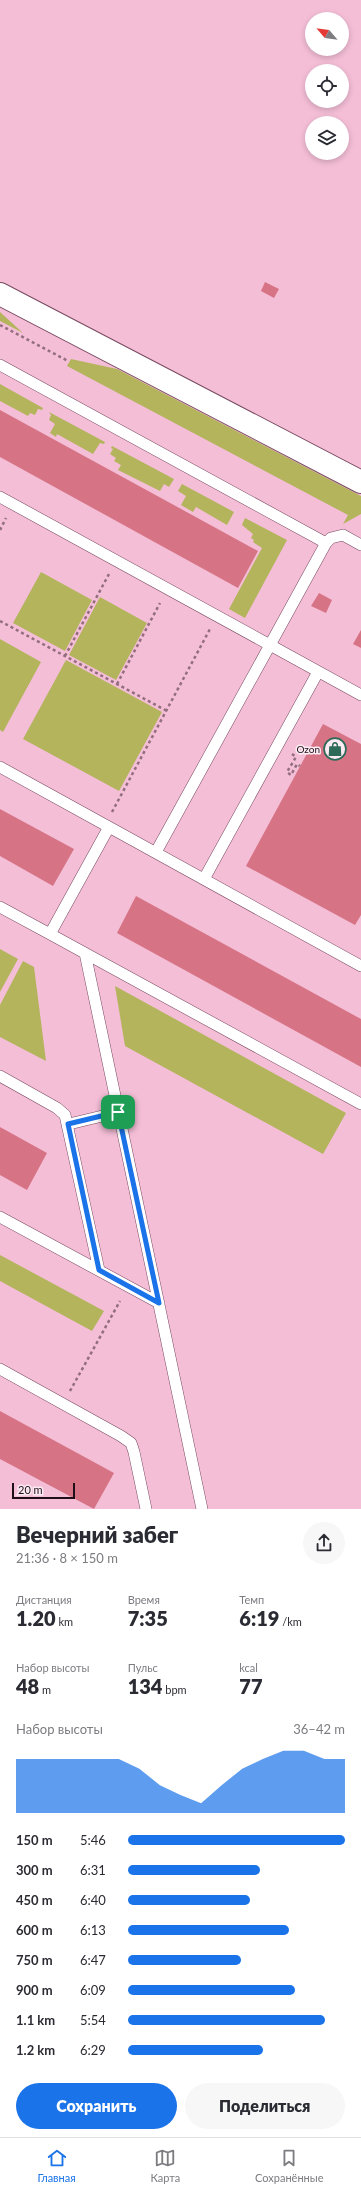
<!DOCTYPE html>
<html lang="ru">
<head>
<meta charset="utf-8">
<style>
  :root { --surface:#fff; --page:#f7f7f7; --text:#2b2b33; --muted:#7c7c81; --line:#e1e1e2; --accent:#1a73e8 }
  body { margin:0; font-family:Lato,sans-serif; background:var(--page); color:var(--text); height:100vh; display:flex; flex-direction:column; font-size:15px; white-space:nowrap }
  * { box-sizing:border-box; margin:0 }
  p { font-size:13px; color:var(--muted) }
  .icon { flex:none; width:22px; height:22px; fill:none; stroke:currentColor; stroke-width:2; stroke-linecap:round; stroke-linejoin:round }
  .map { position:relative; height:1509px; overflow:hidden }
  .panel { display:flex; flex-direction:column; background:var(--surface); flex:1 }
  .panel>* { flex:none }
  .needle { width:26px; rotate:298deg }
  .controls { position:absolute; left:305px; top:12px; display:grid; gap:8px }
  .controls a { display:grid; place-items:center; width:44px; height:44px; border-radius:50%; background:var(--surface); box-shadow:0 2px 6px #0003; font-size:20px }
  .scale { position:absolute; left:12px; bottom:10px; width:63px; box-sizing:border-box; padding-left:4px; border:2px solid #210f18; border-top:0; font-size:11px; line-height:14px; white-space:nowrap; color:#210f18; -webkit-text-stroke:3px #fcebf3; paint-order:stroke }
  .pin { position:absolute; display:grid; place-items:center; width:34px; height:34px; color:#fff; margin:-17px; border-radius:8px; box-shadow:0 2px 6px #0006 }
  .round { display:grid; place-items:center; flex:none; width:42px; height:42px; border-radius:21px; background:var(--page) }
  .head { display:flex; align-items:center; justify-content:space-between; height:68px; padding:0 16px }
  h1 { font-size:22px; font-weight:800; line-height:30px }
  .stats { display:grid; grid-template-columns:repeat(3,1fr); gap:6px; height:68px; padding:4px 16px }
  .stats div { display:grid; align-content:center }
  .stats b { font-size:20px; font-weight:800 }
  .stats small { font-size:11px; font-weight:400 }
  .stats p { font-size:11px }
  .chart { height:112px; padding:8px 16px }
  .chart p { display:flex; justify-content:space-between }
  .chart svg { width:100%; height:72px; margin-top:4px; fill:var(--accent); opacity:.7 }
  .cta { display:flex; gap:8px; margin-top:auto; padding:8px 16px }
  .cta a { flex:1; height:46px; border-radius:24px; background:var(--accent); color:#fff; font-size:16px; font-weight:800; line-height:46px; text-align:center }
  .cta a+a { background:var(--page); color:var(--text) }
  ul { padding:0 16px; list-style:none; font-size:13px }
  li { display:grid; grid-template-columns:64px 48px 1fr; align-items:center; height:30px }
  li i { height:10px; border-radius:5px; background:var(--accent) }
  .menu { display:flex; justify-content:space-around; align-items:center; height:56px; border-top:1px solid var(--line); background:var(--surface); font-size:11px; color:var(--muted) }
  .menu a { display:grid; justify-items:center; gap:2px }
  .menu .active { color:var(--accent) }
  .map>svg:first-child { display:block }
  .green { fill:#b3b45c }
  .building { fill:#d67485 }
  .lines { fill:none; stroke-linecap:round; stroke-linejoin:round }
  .lane-casing { stroke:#784a60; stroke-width:12 }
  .street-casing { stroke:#784a60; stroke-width:24 }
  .path { stroke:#936e7f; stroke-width:2.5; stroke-dasharray:3 3; stroke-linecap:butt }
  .lane { stroke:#fff; stroke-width:11 }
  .street { stroke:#fff; stroke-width:22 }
  .route-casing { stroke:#fff; stroke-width:8 }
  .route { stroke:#1a73e8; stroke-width:5 }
  .labels { text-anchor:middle; stroke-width:3; stroke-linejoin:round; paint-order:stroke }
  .poi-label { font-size:10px; fill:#210f18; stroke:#fcebf3; text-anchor:end }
</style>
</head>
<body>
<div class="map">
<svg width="361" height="1509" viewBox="0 0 361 1509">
  <rect width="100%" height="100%" fill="#f4bed7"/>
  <path class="green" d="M0,312l23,21 -23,-12z
    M71,359l46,10 244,127v18l-18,10 5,-9 -281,-149z
    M0,384l43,24 -1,2 -4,-1 -3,6 -5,-2 -2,3 -28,-15z
    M49,412l56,30 -1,2 -4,-1 -7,11 -36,-20 -1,3 -6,-4 5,-9 -6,-4 2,-5z
    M112,446l62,33 -5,8 -5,-3 -4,7 -42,-21 3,-5 -7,-4 2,-3 -6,-4 3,-5 -2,-1z
    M182,484l52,28 -7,13 -31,-18 -3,5 -12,-7 5,-9 -8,-5z
    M245,518l42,22 -42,78 -16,-9 33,-61 -9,-6 1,-2 -3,-2 2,-4 -11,-9z
    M41,572l51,28 -27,51 -52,-28z
    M100,597l47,26 -31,57 -47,-25z
    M0,639l41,23 -38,70 -3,-2z
    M66,660l96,52 -43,79 -96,-52z
    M0,949l18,10 -18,33z
    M23,961l11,6 12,94 -46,-24v-32z
    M115,986l231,127 -23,41 -198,-108z
    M0,1255l104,56 -12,20 -92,-50z"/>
  <path class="building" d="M265,282l14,7 -5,9 -13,-7z
    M0,410l258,141 -20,37 -238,-131z
    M319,593l13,7 -6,13 -15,-7z
    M361,630v18l-8,-4z
    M323,724l38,20v171l-6,10 -109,-59z
    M0,809l74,40 -21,37 -53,-30z
    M136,896l225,123v48l-244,-134z
    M0,1127l47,26 -20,37 -27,-15z
    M0,1411l114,62 -20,36 -94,-50z"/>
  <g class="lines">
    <g class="lane-casing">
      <path id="lane" d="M0,365l326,178 -56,102 -270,-148
        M326,543l5,-5 12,-3 18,10
        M0,767l109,60 -59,107 -50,-27
        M109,827l252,139
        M156,852l114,-207 91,50
        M204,879l114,-207
        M50,934l311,170
        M85,953l117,556
        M0,1076l57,32 8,7 34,155
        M69,1124l50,-12
        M0,1217l159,86
        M0,1369l121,67 10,7 3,9 12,57"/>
    </g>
    <g class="street-casing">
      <path id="street" d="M0,294l361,188"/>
    </g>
    <path class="path" d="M0,325l68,36
      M0,530l6,-12
      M0,621l167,90
      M65,656l44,-82
      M117,684l43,-81
      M292,754l4,3 -9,15 4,3 6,-11 3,2
      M112,812l98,-183
      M70,1391l50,-90"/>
    <use href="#lane" class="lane"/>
    <use href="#street" class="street"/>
  </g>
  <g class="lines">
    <g class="route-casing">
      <path id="route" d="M118,1112l41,191 -60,-33 -31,-146z"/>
    </g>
    <use href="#route" class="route"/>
  </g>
  <defs>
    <g id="shop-ring" transform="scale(1.15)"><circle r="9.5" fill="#fcebf3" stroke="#2d6a57" stroke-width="1.5"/><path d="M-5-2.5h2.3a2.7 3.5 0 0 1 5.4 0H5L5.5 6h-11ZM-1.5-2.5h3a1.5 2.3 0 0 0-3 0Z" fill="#2d6a57"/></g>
  </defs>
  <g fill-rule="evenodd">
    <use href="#shop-ring" x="335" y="749"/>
  </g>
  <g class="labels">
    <g class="poi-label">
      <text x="320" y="753">Ozon</text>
    </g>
  </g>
</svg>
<div class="controls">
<a><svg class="needle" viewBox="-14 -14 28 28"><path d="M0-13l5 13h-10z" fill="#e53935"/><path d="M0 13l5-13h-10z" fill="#7c7c81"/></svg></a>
<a><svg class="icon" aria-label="locate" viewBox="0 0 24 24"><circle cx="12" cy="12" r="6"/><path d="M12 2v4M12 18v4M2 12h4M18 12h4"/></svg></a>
<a><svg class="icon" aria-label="layers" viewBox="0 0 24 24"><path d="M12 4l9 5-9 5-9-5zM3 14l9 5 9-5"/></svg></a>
</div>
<div class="scale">20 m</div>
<div class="pin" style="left:118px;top:1112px;background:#1e9e55"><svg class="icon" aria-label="arrive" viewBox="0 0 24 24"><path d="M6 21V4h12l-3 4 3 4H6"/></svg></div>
</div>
<section class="panel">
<div class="head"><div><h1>Вечерний забег</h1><p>21:36 · 8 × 150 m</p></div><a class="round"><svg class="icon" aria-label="share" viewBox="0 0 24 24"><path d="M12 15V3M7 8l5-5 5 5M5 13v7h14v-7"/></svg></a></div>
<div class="stats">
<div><p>Дистанция</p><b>1.20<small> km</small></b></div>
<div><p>Время</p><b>7:35</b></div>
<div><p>Темп</p><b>6:19<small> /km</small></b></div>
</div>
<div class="stats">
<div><p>Набор высоты</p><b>48<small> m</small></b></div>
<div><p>Пульс</p><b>134<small> bpm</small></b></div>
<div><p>kcal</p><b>77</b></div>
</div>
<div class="chart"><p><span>Набор высоты</span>36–42 m</p>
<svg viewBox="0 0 160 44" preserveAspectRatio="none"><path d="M0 44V11L10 11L20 11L30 11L40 11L50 11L60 17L70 27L80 33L90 38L100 27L110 17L120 11L130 6L140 6L150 11L160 11V44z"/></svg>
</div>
<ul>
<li><b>150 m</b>5:46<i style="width:100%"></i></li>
<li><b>300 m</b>6:31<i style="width:61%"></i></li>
<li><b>450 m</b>6:40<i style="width:56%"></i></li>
<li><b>600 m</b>6:13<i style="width:74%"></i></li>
<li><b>750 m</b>6:47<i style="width:52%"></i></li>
<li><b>900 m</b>6:09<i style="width:77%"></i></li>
<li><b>1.1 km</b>5:54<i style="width:91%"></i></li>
<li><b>1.2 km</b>6:29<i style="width:62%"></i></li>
</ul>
<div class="cta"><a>Сохранить</a><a>Поделиться</a></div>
</section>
<nav class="menu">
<a class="active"><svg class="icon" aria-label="home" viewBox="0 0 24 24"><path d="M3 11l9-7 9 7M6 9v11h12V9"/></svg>Главная</a>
<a><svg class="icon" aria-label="map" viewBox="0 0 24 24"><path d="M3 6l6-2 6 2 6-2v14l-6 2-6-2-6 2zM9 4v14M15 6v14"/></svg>Карта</a>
<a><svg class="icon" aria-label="saved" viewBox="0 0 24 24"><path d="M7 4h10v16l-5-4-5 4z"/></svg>Сохранённые</a>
</nav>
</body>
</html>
